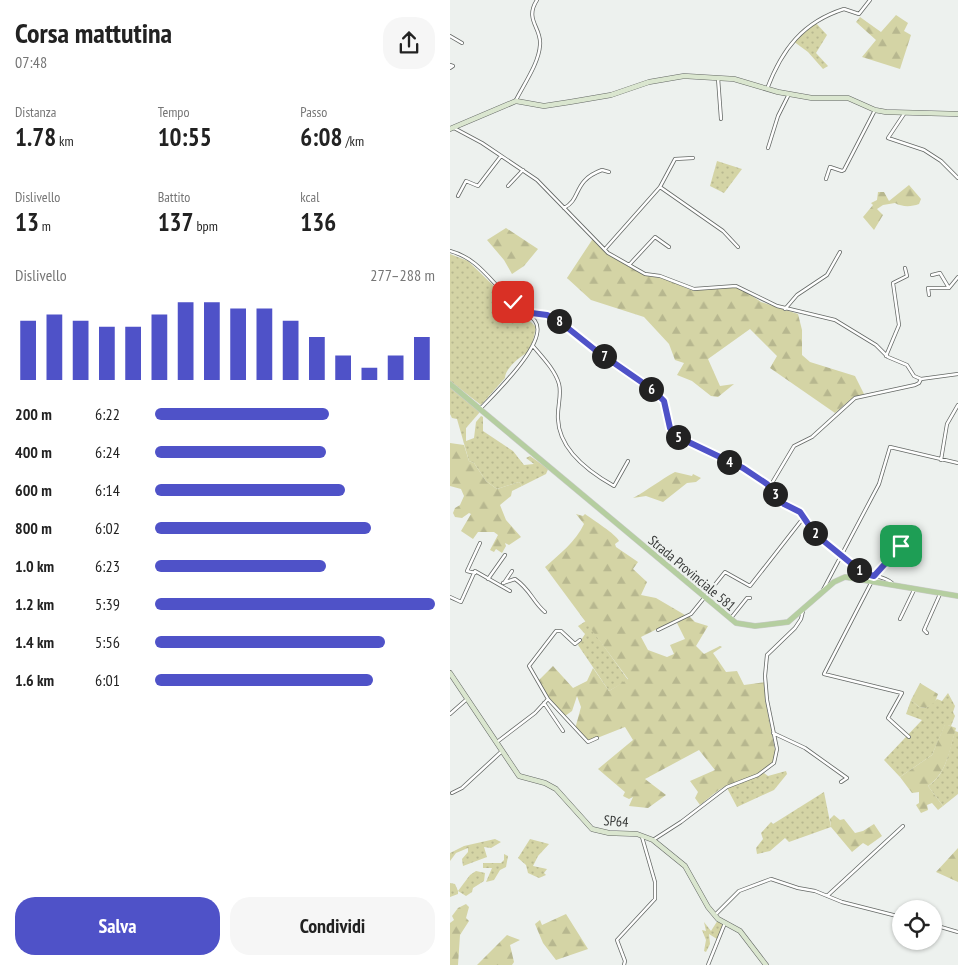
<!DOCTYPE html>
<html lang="it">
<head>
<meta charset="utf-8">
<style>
  :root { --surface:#fff; --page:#f6f6f6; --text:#222; --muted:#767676; --accent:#4f52c8 }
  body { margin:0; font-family:"PT Sans Narrow",sans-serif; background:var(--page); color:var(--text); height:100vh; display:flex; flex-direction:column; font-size:19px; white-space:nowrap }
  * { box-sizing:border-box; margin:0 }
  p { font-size:16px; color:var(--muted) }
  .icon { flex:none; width:28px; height:28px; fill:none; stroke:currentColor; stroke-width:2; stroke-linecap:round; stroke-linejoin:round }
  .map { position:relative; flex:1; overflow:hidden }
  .details { display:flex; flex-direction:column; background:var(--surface); width:450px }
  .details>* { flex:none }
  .fabs { position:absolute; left:442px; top:900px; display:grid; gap:10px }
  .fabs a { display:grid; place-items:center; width:50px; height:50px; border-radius:50%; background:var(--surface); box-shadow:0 1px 4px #0004; font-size:25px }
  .pin { position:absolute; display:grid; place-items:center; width:42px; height:42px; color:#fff; margin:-21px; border-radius:10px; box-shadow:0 2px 8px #0006 }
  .km { position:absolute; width:25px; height:25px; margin:-12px; border-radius:50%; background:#222; color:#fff; font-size:14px; line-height:25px; text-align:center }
  .round { display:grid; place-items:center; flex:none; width:52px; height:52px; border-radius:20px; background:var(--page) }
  .overview { display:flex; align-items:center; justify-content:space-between; height:85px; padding:0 15px }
  h1 { font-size:28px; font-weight:600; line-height:38px }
  .metrics { display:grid; grid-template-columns:repeat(3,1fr); gap:8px; height:85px; padding:5px 15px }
  .metrics div { display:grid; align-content:center }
  .metrics b { font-size:25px; font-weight:600 }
  .metrics small { font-size:14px; font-weight:400 }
  .metrics p { font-size:14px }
  .chart { height:140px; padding:10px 15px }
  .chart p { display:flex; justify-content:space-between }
  .chart svg { width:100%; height:90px; margin-top:5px; stroke:var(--accent); stroke-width:6 }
  .button { display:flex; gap:10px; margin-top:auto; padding:10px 15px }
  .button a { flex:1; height:58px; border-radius:20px; background:var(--accent); color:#fff; font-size:20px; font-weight:600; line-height:58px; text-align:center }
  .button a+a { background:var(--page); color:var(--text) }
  ul { padding:0 15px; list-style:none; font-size:16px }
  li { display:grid; grid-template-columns:80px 60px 1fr; align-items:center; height:38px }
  li i { height:12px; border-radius:6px; background:var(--accent) }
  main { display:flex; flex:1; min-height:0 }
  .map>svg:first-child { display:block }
  .grass { fill:url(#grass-dots) }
  .forest { fill:url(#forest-firs) }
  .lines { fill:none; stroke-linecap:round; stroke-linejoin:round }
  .street-casing { stroke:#646865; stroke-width:4 }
  .secondary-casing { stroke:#646865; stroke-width:5.5 }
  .primary-casing { stroke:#cbcbcb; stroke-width:6 }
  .street { stroke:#fff; stroke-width:2.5 }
  .secondary { stroke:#dae6cf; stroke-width:4.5 }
  .primary { stroke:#b5cea0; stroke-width:5 }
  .route-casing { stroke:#fff; stroke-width:10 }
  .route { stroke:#4f52c8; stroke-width:6 }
  .labels { text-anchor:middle; stroke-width:4.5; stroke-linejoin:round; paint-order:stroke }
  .street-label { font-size:14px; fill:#363837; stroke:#edf1ee }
</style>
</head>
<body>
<main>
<section class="details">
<div class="overview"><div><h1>Corsa mattutina</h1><p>07:48</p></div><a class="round"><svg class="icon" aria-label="share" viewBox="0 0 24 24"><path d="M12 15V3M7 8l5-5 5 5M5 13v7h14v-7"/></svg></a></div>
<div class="metrics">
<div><p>Distanza</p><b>1.78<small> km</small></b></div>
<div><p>Tempo</p><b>10:55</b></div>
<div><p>Passo</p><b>6:08<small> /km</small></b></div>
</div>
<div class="metrics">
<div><p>Dislivello</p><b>13<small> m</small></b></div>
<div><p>Battito</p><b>137<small> bpm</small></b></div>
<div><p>kcal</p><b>136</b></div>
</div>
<div class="chart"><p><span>Dislivello</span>277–288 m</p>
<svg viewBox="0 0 160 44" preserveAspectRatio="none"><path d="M5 44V15M15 44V12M25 44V15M35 44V18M45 44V18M55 44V12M65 44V6M75 44V6M85 44V9M95 44V9M105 44V15M115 44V23M125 44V32M135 44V38M145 44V32M155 44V23"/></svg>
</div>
<ul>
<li><b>200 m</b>6:22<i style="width:62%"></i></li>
<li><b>400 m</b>6:24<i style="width:61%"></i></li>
<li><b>600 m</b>6:14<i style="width:68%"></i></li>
<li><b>800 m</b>6:02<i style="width:77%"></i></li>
<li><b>1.0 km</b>6:23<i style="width:61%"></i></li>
<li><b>1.2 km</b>5:39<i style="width:100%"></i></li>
<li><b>1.4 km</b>5:56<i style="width:82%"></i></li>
<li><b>1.6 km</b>6:01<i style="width:78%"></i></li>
</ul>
<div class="button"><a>Salva</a><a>Condividi</a></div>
</section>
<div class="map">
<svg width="508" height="965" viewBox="0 0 508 965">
  <defs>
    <pattern id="grass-dots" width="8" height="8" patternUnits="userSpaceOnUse" patternTransform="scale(1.25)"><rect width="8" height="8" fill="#d4d4a5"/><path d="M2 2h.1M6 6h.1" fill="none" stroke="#b7b78f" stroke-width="1.8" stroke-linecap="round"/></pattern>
    <pattern id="forest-firs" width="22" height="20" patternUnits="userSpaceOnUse" patternTransform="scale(1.25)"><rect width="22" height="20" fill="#d4d4a5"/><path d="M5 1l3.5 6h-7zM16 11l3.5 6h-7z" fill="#b7b78f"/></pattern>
  </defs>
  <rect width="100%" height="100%" fill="#edf1ee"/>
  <path class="grass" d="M365,22l12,13 -11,18 12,13 -5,3 -15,-17 -15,-11z
    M267,161l25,8 -18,24 -14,-7z
    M0,254l18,7 68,66 -3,14 -6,12c-8,4 -22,16 -22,25l-24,27 -31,-24z
    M0,385l30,27 -14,16v13l8,-3 2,-16 5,-6 2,1v14l30,20 11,14 10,-1 -8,-6 4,-2 17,12 2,-1 -3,7 -24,12 -3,-4 -22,7 -11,-8 -12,-18 -5,-2 -12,-42 -5,-1 -2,-4z
    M136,621l42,59 -19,11 -31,-46 7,-11 -7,-8z
    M498,693l7,13 -2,6 2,4 -4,10 -6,-1 -13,30 -32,22 -16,-17 38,-40 -16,-6 5,-14 8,7 7,1 11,-9 5,2z
    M505,731l3,1v62l-15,12 -15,-20c18,-11 21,-35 27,-55z
    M336,771l1,3 -13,16 -37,17 -10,-19 37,-15 4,3z
    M374,792l7,35 -42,15 -4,-4 -15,13 -13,3 -1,-6 7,-9 -2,-6 10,-11 2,2z
    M45,839l6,3 -10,6 -7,-1 3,10 -24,9 -1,-7 6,-7v-4l-12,5 -6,8v-8l14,-7z
    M80,839l19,5 -11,12 -5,10 14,3 -3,4 2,2 -7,3 -11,-5 -2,-8 -8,-7z
    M54,854l4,2 -2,11 -6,3 -6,10 -8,2 6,-14h-9v-5h18l3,-3z
    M26,871l9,2 -1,8 -11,7 -1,4 -6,4 -8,-5v3l-8,3v-14l5,1 3,7 12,-16z
    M268,920l5,4 -6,15 -8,-5 1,10 -4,8 -2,-1 2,-11 -4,-10 4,1 -2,-9 7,9z"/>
  <path class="forest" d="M446,15l12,8 -4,8 7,4 -11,34 -38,-12 14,-17 -20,-18 4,-5 21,15z
    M459,185l12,14 -2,5c-8,3 -17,3 -24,-1l-12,2 -6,4 6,6 -9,15 -11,-13 10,-12 -2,-2 6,-3 1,-8h6l5,9z
    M56,228l32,21 -14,17 -12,8 -8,-14 -17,-20z
    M144,237l13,16 38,22 20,4 26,11 48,-3 22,15 37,12 4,16v25l8,7 45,14 9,18 -13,5 -16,14 -65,-45 7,-12 -27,-27 -42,30 12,27 14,-2 -16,13 -7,-1 -19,-15 -15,-6 7,-12 -9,-3 -6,-16 -25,-27 -53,-17 -24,-22z
    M0,443l14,2 5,16 5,2 12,18 11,8 22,-7 3,4 -10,5 -1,5 -11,9 6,15 15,17 -12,8 -4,-2 1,3 -4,7 -6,-4 -2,3 -4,-2 8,-15 -4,-3h-16l-5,7 -12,-8 10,-17 -2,-1 -7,5 -7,-1 -2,-4 2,-5 5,-3 4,-9 -3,-7 -11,-3z
    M225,472l17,4 1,-2 8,4 -5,4 -9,1 -24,19 -17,-6 -13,2c15,-8 27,-18 42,-26z
    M126,514l7,2 2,-2c8,6 31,20 34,27l-4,3 1,3 22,15 -5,7 14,13 -6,13 15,3 29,17 -44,22 7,13 19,7 7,-3 -4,-9 15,-6 -8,-16 12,-7 6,6 13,4 -12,20 8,8 16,-8 2,1 -9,6 13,19 11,-1 7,14 21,-3v17l11,56c-7,22 -32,23 -50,31 -9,4 -18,13 -26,19l-5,-7 3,-6 -8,-11 25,-11 -16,-20 -54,29 21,16 -18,13 -19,-2 4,-9 -4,2 -6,-3 2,-4 -27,-23 35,-29 -8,-13 -38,15 -12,-13 6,-22 -4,-11 -5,15 -7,5 -17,-18 -10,-17 15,-15 20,22 14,-7 6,-13 16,23 19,-12 -83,-112c14,-12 31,-26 39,-43z
    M470,683l18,11 -3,8 -9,6 -7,-1 -8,-7z
    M495,724l11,4c-6,21 -9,45 -28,58l15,20 -5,4 -6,-7 -5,2 1,5 -7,3 -5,-8 3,-2v-11l-7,1 -12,-16 32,-22z
    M384,815l6,5 4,-1 11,14 8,-2 11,-7 8,12 -14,10 -5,-3 -11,9 -21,-25 -1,-8z
    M508,848v34l-22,-10z
    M16,904l3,3 -3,11 3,3 -9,14 -2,30h-8v-42l4,-3 -2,-4 6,-8z
    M116,914l22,35 -32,11 -13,-17 -8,-19 5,-4 2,5z
    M57,935l13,5 -10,5 4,17 -2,3h-35z"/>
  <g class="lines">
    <g class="street-casing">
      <path id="street" d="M0,36l12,7
        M0,65l3,1 -3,2
        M268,78l3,41
        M317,89c15,-40 36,-67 77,-80l15,5 11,-14
        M66,100c8,-16 23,-37 24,-55 2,-17 -16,-25 -3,-45
        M454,114l-16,24 36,12 17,11 17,17
        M4,128l28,15 55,37 71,73 37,21 15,2 34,13 42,-3 41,20 58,14 41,25 12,12 19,8 7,11 7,3 37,-5
        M318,148l10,-32 11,-22
        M376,179l4,-12 12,4 2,-1 31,-60
        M58,186l15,-16
        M210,187l63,44 15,16
        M8,196l8,-15 12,5 23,-30
        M114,208c18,-9 8,-27 38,-38l7,2
        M155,249l55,-62 15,-28 18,-1
        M0,251c23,6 35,22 51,39 6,6 12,13 19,19 5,4 12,7 15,12 15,20 -41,73 -54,87
        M179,265l26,-28 14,10
        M482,275l8,-2 9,15 9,-11
        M479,295l-1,-7h21
        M335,309l12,-14 30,-20 13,-23
        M74,312l23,3 12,6 35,28 59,41 11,11 6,27 12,12 61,28 24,15h5l22,-37 18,-9 43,-39 60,-13 4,-2 2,-4
        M83,346c10,12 22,24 26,38 3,11 -2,23 -1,35 1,30 31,53 56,67l14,-25
        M436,356l13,-31 -6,-42 14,-7 -2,-8
        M491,460l6,-36 11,-19
        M318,484l16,20 18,10 13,20 45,37c11,7 22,3 32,12
        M25,573l-8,-2 13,-28
        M424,577l27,-31 10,9
        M38,579l17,-24
        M53,583l12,-4c16,11 17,22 30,33
        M54,583l8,-12
        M421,583l-47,91 78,19 -14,25 21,19
        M373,590l56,-106 11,-37 68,16
        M0,597l11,5 14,-31 35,20
        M255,597l20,-25 25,14 54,-69
        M281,618l16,-20h3
        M450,619l14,-29
        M208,630l33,-16 13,-16
        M477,633l-3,-3 16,-36
        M98,699l40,43 9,-4
        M94,703l19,28
        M0,714l17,-15
        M323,733l32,15 42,30 -6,4
        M47,742l38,-29 13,-14 -19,-33 27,-35h5l14,13 5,-4
        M2,793l10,-5 39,-36
        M203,840l28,-18 46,-35 31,-12 16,-12 3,-14 -10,-49 -2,-24 2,-21 28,-27 6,-9 2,-8
        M377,896l76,-70
        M265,915l24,-24 32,-12 27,9 17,3 27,11 59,15
        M484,925l24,7
        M174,965l1,-4 -8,-21 38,-41v-17l-13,-45
        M258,965l17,-42"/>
    </g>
    <g class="secondary-casing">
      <path id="secondary" d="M0,129l66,-28 28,5 26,-4 41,-7 38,-13 35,-6 50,3 44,13 34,6h36l27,12 11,2 72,2
        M0,673l69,103 26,7 11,6 36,40 17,4 28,1 16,6 32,26 23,41 10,12 22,12 26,34"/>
    </g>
    <g class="primary-casing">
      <path id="primary" d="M0,384l286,239 19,3 33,-4 46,-40 11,-5 113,19"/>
    </g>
    <use href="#street" class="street"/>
    <use href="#secondary" class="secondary"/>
    <use href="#primary" class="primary"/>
  </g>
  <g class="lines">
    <g class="route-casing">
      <path id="route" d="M63,302l11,10 23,3 12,6 35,28 59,41 11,11 6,27 8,9 65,31 24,16 17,20 16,8 15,22 48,39 11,3 27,-30"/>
    </g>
    <use href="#route" class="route"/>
  </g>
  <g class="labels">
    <g class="street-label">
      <text transform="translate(242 573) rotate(40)" y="5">Strada Provinciale 581</text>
      <text transform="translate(166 821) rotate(5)" y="5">SP64</text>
    </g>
  </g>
</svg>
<div class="fabs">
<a><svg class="icon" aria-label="locate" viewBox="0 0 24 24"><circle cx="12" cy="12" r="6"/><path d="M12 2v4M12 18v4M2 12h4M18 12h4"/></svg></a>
</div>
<div class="pin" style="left:451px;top:546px;background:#1e9e55"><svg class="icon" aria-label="arrive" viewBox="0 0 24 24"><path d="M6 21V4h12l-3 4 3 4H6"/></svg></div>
<div class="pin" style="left:63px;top:302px;background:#d93025"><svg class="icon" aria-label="check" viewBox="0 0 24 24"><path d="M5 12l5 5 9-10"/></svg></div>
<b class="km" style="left:409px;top:570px">1</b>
<b class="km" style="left:365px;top:533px">2</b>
<b class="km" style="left:325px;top:494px">3</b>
<b class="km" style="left:279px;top:462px">4</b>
<b class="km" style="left:228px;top:437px">5</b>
<b class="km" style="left:201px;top:389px">6</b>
<b class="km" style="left:154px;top:356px">7</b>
<b class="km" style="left:109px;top:321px">8</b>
</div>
</main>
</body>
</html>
